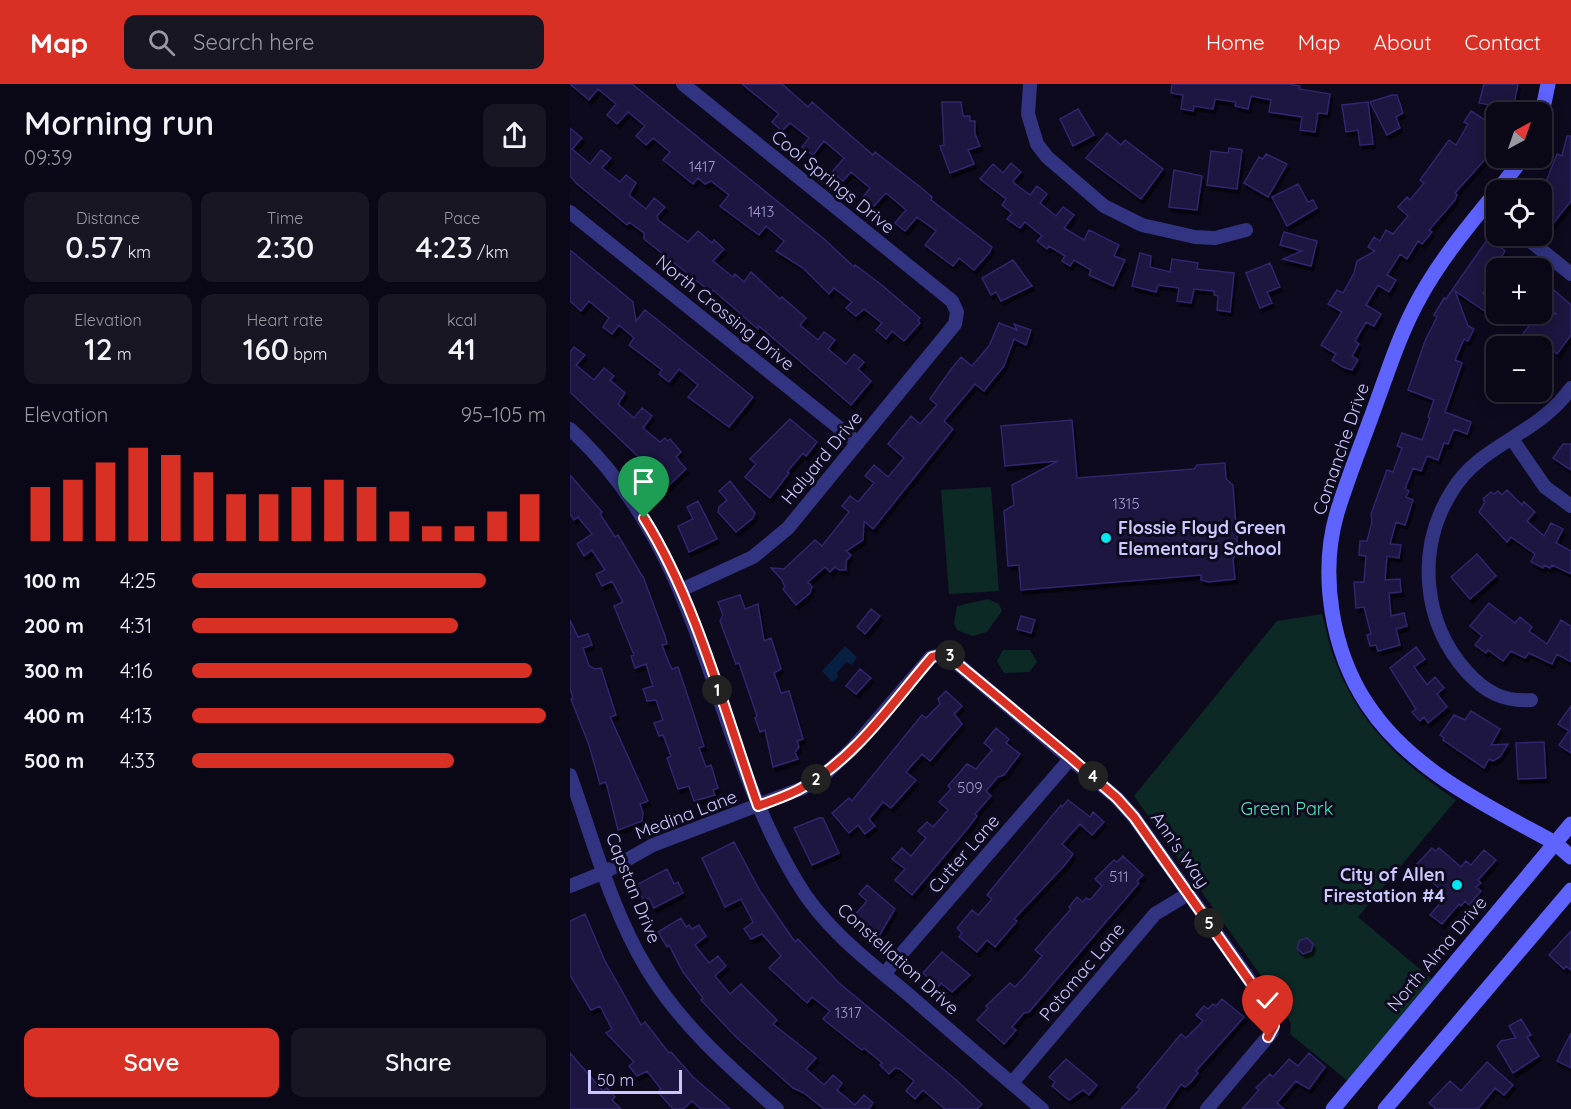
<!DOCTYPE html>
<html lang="en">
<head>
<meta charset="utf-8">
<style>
  :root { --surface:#0a0816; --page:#181623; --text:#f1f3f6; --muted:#999aa1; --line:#2a2935; --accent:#d93025 }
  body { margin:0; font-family:Quicksand,sans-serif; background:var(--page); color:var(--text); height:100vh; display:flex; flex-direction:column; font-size:22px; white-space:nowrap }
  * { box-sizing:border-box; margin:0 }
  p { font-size:20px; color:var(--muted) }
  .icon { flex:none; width:33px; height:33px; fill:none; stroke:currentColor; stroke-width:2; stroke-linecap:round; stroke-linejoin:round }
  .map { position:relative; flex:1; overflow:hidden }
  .side { display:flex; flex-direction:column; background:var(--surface); width:570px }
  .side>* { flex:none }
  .needle { width:39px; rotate:40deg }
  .fabs { position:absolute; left:916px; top:18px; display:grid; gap:12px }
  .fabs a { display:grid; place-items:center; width:66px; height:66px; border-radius:12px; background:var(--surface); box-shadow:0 3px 15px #0003,0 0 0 2px var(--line); font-size:30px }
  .scale { position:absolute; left:18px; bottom:15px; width:94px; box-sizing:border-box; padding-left:6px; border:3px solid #cbc8ff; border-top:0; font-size:16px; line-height:21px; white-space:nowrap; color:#cbc8ff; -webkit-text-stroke:4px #0d0a1e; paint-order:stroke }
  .pin { position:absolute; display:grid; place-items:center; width:51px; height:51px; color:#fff; margin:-62px -26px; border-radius:50% 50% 50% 0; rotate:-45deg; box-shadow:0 0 6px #0007 }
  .pin .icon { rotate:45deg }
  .km { position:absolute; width:30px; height:30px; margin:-15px; border-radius:50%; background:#222; color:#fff; font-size:16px; line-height:30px; text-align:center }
  .round { display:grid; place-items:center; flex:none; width:63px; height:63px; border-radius:12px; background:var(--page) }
  .overview { display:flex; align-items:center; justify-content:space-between; height:102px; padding:0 24px }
  h1 { font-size:33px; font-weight:600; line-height:45px }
  .metrics { display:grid; grid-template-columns:repeat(3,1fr); gap:9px; height:102px; padding:6px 24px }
  .metrics div { display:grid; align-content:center; border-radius:12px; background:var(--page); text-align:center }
  .metrics b { font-size:30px; font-weight:600 }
  .metrics small { font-size:16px; font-weight:400 }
  .metrics p { font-size:16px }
  .chart { height:168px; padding:12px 24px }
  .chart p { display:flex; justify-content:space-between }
  .chart svg { width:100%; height:108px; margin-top:6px; stroke:var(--accent); stroke-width:6 }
  .cta { display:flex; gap:12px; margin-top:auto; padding:12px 24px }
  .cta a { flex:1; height:69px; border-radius:12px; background:var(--accent); color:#fff; font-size:24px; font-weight:600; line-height:69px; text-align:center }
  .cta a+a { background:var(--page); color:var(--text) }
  ul { padding:0 24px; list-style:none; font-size:20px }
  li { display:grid; grid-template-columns:96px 72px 1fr; align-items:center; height:45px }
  li i { height:15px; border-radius:8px; background:var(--accent) }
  header { display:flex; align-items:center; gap:36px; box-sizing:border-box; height:84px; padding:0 30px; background:var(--accent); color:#fff }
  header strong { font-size:28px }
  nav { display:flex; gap:33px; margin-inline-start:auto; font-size:21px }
  .search { width:420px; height:54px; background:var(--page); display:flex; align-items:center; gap:15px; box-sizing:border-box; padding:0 21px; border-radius:12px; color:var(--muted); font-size:22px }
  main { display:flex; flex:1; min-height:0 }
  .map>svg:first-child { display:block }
  .green { fill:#0d2926 }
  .water { fill:#071f40 }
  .building { fill:#1c1540; stroke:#30256e; stroke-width:1.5; filter:url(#shadow) }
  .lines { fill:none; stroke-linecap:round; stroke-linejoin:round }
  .street { stroke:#323381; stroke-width:14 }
  .secondary { stroke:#5f63ff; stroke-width:15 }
  .route-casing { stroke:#fff; stroke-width:12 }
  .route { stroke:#d93025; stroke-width:8 }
  .poi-dot { fill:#00e7f3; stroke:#0d0a1e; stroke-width:2 }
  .labels { text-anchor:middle; stroke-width:6; stroke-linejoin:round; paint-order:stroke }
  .number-label { font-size:15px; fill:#9f9bcf }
  .street-label { font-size:18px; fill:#cbc8ff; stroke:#0d0a1e }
  .poi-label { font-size:18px; font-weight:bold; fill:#cbc8ff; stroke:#0d0a1e; text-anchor:start }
  .park-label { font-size:18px; fill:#4ce7b8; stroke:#0d0a1e }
</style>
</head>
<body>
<header>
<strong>Map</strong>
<div class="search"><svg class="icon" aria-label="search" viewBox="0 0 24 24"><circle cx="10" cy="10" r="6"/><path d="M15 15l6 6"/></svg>Search here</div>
<nav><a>Home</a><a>Map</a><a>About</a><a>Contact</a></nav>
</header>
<main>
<section class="side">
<div class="overview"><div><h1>Morning run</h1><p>09:39</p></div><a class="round"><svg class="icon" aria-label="share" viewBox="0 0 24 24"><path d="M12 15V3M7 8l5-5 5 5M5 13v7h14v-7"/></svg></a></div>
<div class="metrics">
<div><p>Distance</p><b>0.57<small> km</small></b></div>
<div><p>Time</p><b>2:30</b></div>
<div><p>Pace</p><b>4:23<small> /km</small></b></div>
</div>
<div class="metrics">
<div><p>Elevation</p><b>12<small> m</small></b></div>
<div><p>Heart rate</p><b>160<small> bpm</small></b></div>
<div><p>kcal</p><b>41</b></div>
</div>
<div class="chart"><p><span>Elevation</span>95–105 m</p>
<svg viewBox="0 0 160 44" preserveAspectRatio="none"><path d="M5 44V22M15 44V19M25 44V12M35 44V6M45 44V9M55 44V16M65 44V25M75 44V25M85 44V22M95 44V19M105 44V22M115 44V32M125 44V38M135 44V38M145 44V32M155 44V25"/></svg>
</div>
<ul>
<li><b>100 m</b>4:25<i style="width:83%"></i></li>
<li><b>200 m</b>4:31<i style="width:75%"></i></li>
<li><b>300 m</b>4:16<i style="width:96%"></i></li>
<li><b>400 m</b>4:13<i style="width:100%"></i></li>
<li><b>500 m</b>4:33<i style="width:74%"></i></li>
</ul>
<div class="cta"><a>Save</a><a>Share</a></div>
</section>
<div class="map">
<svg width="1001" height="1025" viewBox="0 0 1001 1025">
  <defs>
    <filter id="shadow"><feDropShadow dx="2.5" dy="4.5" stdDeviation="0" flood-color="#0009"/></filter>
  </defs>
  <rect width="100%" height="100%" fill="#0d0a1e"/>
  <path class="green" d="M421,403l8,104 -50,3 -8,-104z
    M418,515l11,5 3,7 -15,21 -15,4 -15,-6 -3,-7 3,-17z
    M752,530c4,13 6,28 11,41 24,67 65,106 123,145l-98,117 75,63 -84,102 -59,-48 1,-9 -6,-15 -151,-214 143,-175z
    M433,566h27l7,12 -8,10 -25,1 -7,-12z"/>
  <path class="water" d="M275,562l12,11 -5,8 -6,-3 -9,11 1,5 -6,4 -10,-11z"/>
  <path class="building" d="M0,0h62l192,155 30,28 1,-2 28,21 37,32 -2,2 2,3 -16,18 -12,-10 -6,8 -10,-9 6,-7 -18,-14 -8,7 -10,-8 6,-6 -18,-14 -5,6 -26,-26 -27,-17 8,-10 -18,-15 -7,9 -39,-29 9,-11 -18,-14 -6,3 -7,-6 -5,6 -30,-24 7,-8 -17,-14 -7,7 -10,-9 9,-10 -17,-14 -11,12 -10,-9 9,-11 -18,-15 -9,11z
    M172,0h40l26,23 4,-5 61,53 2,-3 44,34 13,11 -1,3 61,47 -3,6 -15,17 -15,-12 -6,8 -28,-21 11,-14 -19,-14 -12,14 -10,-8 11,-13 -20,-17 -12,13 -11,-9 7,-9 -19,-16 -8,9 -11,-9 12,-14 -20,-17 -11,14 -11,-8 7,-9 -19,-15 -8,8 -10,-9 7,-8z
    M602,0h116l12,2 -1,3 31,5 -3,20 -9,-1 -3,19 -15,-2 2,-13 -33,-5 2,-12 -20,-4 -3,13 -13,-3 1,-4 -21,-3 -2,10 -19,-3 -1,5 -12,-2 2,-14 -12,-2z
    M914,0h34l-5,25 -34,-6z
    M822,11h5l6,18 -7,4 4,11 -13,7 -17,-33z
    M372,18h19l2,14h7v5h5v13l5,12 -12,4 6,14 -24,9 -10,-27 4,-1z
    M798,18l5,42 -13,1 -2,-15 -12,2 -4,-27z
    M508,25l16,26 -21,11 -13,-27z
    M901,27l26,17v18l-42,47 2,2 -2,5 -26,30 3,2 -10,12 -4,-3 -11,18 -7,-5 -13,21 9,5 -7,12 -11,-7 -12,20 15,9 -7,12 -8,-4 -11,19 4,3 -7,12 6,4 -6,10 -9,-3 -11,-7 4,-6 -15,-9 21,-33 -14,-8 9,-14 6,3 11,-20 3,-12 18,-10 -7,-4 6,-10 6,4 6,-11 7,4 15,-18 -10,-9 9,-10 3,3 14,-17 -4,-3 29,-40 7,5 12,-21 -4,-2z
    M0,44l12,10 -10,11 18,15 11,-14 10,8 -9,10 18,14 6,-7 10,8 -7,12 17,14 8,-11 11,9 -8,9 1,4 30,22 10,-11 14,12 2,-3 10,9 -11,12 20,16 2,-3 9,8 7,-10 29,27 2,-2 24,21 -6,7 18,15 6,-8 11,8 -7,9 18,15 8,-10 10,8 -6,7 13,12 -20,24 -92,-79 -1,3 -45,-39 -2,2 -67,-53v-6l-15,-11 -2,3 -51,-42 -6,-7z
    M537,49l14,12 4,-5 38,29 -22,30 -55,-41z
    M997,52h4v65l-20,25 -6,-1 -3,-2v-31l15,-38 5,2z
    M659,64l13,2 -5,39 -30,-4 4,-34 17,2z
    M696,70l21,10 -19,33 -24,-14 15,-26 4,2z
    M441,79l10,9 -8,9 1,2 16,12 7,-9 10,8 -7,9 16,13 7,-9 11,8 -10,13 20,12 5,-10 30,15 -5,11 11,4 -12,26 -24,-11 2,-5 -17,-10 -4,6 -8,-5 3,-5 -16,-10 -2,3 -10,-8 5,-5 -17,-14 -5,6 -13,-9 5,-6 -10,-8 4,-6 -26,-20 13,-15 10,9z
    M604,86l28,6 -5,34 -28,-3z
    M728,100l10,18 5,-2 4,8 -30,18 -15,-29z
    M714,148l33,9 -6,25 -28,-7 19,-8 -22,-6z
    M919,153l16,14 -5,9 10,8h-13v5l-14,20 11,8 -8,11 -31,-21 13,35 6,3 -6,12 -4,-2 -9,21 7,3 -17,49 26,10 -4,12 -13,-5 -6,15 -4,-1 -6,17 -11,-4 -6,15 -8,-3 -8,21 4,2 -3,6 7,3 -8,25 -9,-3 -6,22 11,1 -2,13 -12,-2 -2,24 15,-1 1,13 -12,1 2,23 13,-3 3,13 -11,3 4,16 -22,6 -2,-6 -6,1 -3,-11 4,-1 -7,-27 -8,1 -2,-26h10l2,-26 -7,-1 1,-14h7l5,-19 -1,-8 16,-44 6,2 9,-24 -5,-2 5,-13 20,7 8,-22 -2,-1 6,-17 -26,-10 17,-49 12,-24 -3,-2 10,-17 2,1z
    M0,166l63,52 3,19 9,-11 108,87 -24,30 -41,-30 10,-12 -19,-16 -10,13 -10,-8 3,-4 -33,-25 5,-7 -15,-13 -7,9 -9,-7 6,-9 -20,-17 -8,10 -11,-10z
    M570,169l11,3 -1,11 20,5 2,-13 26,4 -1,6 37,4 -4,39 -13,-2 1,-14 -4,-1v-4l-20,-2 -3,14 -14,-2 2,-13 -21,-3 -2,7 -24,-6z
    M443,176l19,26 -31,15 -5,-9 -5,3 -9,-17z
    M700,179l10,24 -13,5 5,11 -12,5 -14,-35z
    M984,206l17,15v30l-14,19 -7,-6 -8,9v-11h-14l-9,-7 19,-25h18l-13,-11z
    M429,239l18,7 -3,-6 17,6 -5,15 -12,-6 -10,27 -20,25 -9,-7 -31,37 9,8 -80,100 -9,-8 -1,19 -17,11 5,4 -5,6v9h-7l-4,-3 -5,5 -5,-5 -17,15 4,5 -2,6 -14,12 -13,-16 2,-2 -3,-7 -11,-12 13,1 31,-29 7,6 27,-34 -7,-6 8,-10 8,6 16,-19 -9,-7 9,-11 14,12 16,-19 -16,-14 23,-28 9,8 17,-19 -7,-6 22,-31 9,-11 11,9 17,-20z
    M4,263l11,8 -9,10 18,15 10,-12 10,8 -4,4 15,13 -7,11 16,14 8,-10 10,8 -9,12 17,14 5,-4 2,3 3,-2 11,13 -5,5 10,12 -24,23 -19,-23 4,-4 -77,-73v-40z
    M220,335l27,23 -11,14 -3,-3 -16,19 2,1 -19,25 -25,-21 11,-13 -6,-5z
    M502,336l5,58 117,-9 3,-4 28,-2 1,16 7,6 5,67 -5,7 2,20 -27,3 -7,-2v-5l-180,15 -2,-25 -11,1 -4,-55 10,-6 -2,-20 46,-24 -53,5 -4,-40z
    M993,360h8v26l-18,-12z
    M0,391l32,37 -2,2 15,23 3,-2 26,44 21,57 2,8 -5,1 7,18 3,6 6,-2 15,45 11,34 -5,2 7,19 5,-2 7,23 -5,2 2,5 -21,6 -5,-15 -11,3 -11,-31 4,-2 -8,-21 -4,1 -5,-13 9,-3 -7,-20 -9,1 -4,-12 10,-3 -7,-22 -11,4 -4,-12 3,-1 -20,-49 9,-4 -11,-21 -10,5 -6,-12 9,-4 -13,-20 -8,6 -7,-12 15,-10 -14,-17 -4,3 -4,-6z
    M160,397l25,32 -2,5 -17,14 -18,-20 1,-5 8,-7 -8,-9z
    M937,406l15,15 2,-3 11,10 -8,9 17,15 7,-13 12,6 -7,14 15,8v23l-19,-9 -2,3 -6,-3 -1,3 -12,-6 4,-8 -24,-17 -4,5 -28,-30 6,-10 -2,-3 8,-7 3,2 4,-3 4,4z
    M128,417l19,38 -28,13 -11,-26 15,-7 -6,-12z
    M907,470l19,22 -26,23 -19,-22z
    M170,511l5,14 13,-5 6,37 7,-3 10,31 -7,4 7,20 8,-2 14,48 -6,2 2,6 -4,5 3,7 -25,8 -8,-37 -5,2 -5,-14 2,-2 -18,-53 -3,1 -16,-43 3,-6 -5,-13z
    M919,519l26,20 5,-6 12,10 -3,4 18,13 14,-24 10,6v36l-14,-8 -5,10 -23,-11 -4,5 -14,-7 -8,10 -15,-11 -2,3 -11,-8 7,-9 -12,-10z
    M301,525l9,7 -15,18 -8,-7z
    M451,532l14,4 -4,13 -14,-4z
    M0,536l8,17 10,-3 4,11 -9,3 6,18 6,3 6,-1 15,47 -6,2 38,84 -8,3 3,9 -1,8 -24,9 -12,-48 -6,2 -11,-39 -18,-46 2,-1 -3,-10z
    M846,563l9,12 -11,8 13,18 8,-8 9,11 -7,6 10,13 -19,16 -4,-6 -4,4 -8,-9 4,-3 -26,-41z
    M290,585l11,9 -15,16 -10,-8z
    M376,607l16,15 -8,8 8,10 -32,37 -8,-7 -16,18 10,8 -25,28 -8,-6 -14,17 6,7 -10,8 -7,-9 -9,8 -17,-20 17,-15 3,3 70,-86 4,3 14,-14 -2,-5z
    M1001,622v47l-12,-8 10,-14 -11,-7z
    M901,627l29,18 -9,16 17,-1 -8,13 -7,4 -4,-2 -5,9 -41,-28 1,-2 -4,-3 14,-20 11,5z
    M426,644l13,11 -3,4 14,11 -16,21 -6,2 -12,14 5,5 -16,18 2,2 -9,12 -56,67 -17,-15 10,-11 -13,-10 10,-11 9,8 15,-18 -8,-7 9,-9 6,5 15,-17 -9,-8 12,-13 -3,-3 19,-22 9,5 16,-19 -8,-7z
    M974,658l2,36 -28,1 -2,-36z
    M498,716l22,17 3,-5 11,10 -12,13 -12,-11 -18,20 11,10 -9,12 -50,53 3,2 -22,26 -8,-7 -10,12 -18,-15 3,-4 -5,-5 15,-18 6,5 14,-16 -5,-4 74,-90 1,2z
    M249,734h4l16,35 -27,12 -18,-37z
    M164,758l26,49 35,51 3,-3 41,44 116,96 27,25 -5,5h-32l-22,-19 -8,9 -9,-8 8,-10 -14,-12 -5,-1 -6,6 -9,-9 2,-2 -18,-15 -2,2 -39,-31 7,-8 -18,-14 -5,6 -38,-35 12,-12 -19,-22 -11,5 -7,-10 9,-7 -12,-23 -16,8 -23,-49z
    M862,764l4,3 3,-3 22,19 5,-6 5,4 13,-15 12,10 -18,20 3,3 -5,4 5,4 -12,14 -4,-4 -4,5 -2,-2 -17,20 -12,-9 12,-14 -5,-4 5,-6 -22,-20 2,-3 -5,-4z
    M553,772l20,19 -6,6 2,2 -110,129 -5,1 -12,14 4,3 -12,14 -27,-24 11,-12 -2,-2 24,-23 5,4 11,-12 16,-19 -7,-6 36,-41 -2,-2 8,-10 6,5 3,-4 4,2 12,-14 -7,-7 19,-19 3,2z
    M97,785l7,15 4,-2 5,11 -29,15 -5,-10 -5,3 -8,-16z
    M297,801l28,24 -16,27 -24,-21 12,-14 -8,-7z
    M15,830l20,47 36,64 4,-3 24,31 2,-1 22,25 37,32h-29l-9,-8 -9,8h-10l-15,-17 3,-3 -14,-18 -10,5 -8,-10 5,-4 -28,-29 6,-4 -12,-23 -9,4 -21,-35v-54z
    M111,834l5,9 3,-2 3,4 7,-4 7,11 -11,9 14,18 9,-7 8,10 -11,10 15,18 11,-10 36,36 -4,4 43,34 -10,11 18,16 9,-10 9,8 -5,7 18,15 9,-10 9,8 -4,6h-45l-20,-16 -11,-5 -56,-50 -36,-38 2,-2 -20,-26 -14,-27 -2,2 -9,-15z
    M1001,847v39l-5,-4 -2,3 -15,-14z
    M737,854l6,6 -2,7 -8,3 -6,-6 3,-8z
    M372,868l28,23 -18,17 -11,-9 -3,4 -15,-14z
    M652,915l22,18 -48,54 2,2 -6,8 -7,6 -4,-3 -17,25h-43l19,-20 -3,-2 44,-53 5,4 17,-17 -7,-6 8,-9 4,3 5,-5 3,2z
    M951,935l10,16 -4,2 12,19 -26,17 -16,-27 4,-5 15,-3 -7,-12z
    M1001,949v35l-14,-7z
    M0,969l33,38 4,-3 8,9 -3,3 9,9h-51z
    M739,969l16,14 -16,22 -13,-8 -19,22 7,6h-42l17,-19 -3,-2 14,-14 3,3 16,-18 9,7z
    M496,975l31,26 -8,10 -6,-5 -14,10 -17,-14 3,-4 -6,-5z
    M917,978l26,23 -9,10 -9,-7 -17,21h-42l-7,-6 21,-22 11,10z"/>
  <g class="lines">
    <path class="street" d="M460,0l-2,30 9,30 10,13 57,49 38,19 53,12 20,1 31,-8
      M916,120l11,9
      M0,128l288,231
      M954,152l47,38
      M0,345c139,128 136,302 227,453 27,46 71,79 111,112 44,39 89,77 134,115
      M942,355l33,48 26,19
      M111,506l72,-33 35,-29 167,-204 2,-12 -5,-11 -269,-217
      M961,616c-27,2 -46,-8 -64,-28 -45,-50 -51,-124 -15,-181 29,-48 85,-55 119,-103
      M0,691c23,64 41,135 77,194 33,55 82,98 130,140
      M0,802l35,-14 48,-27 150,-57 23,-15 26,-24 79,-92 15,-3 171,144 17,19 139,196 -1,19 -65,77
      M314,890l187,-216
      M442,999l143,-169 33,-20"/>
    <path class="secondary" d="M972,29l6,-29
      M928,106l25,-32
      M927,107c-28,34 -56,68 -77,106 -22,39 -35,84 -51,126 -11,30 -23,60 -32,90 -18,62 -5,138 30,191 44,67 121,102 188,139l16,14
      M763,1025l238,-285
      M815,1025l186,-219"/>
  </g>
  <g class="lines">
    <g class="route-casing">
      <path id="route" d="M74,434c52,83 81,195 114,288 16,-6 33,-11 47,-20 52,-30 88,-84 127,-129l14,-3 125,104 46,40 17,19 138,196 2,13 -6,11"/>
    </g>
    <use href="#route" class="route"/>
  </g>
  <g class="poi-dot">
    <circle cx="536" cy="454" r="6"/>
    <circle cx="887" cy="801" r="6"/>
  </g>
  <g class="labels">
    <g class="number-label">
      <text x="132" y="88">1417</text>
      <text x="191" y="133">1413</text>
      <text x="556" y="425">1315</text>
      <text x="400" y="709">509</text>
      <text x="549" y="798">511</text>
      <text x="278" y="934">1317</text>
    </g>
    <g class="street-label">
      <text transform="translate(263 98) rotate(39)" y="6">Cool Springs Drive</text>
      <text transform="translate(155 229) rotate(39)" y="6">North Crossing Drive</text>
      <text transform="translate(771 365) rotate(-71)" y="6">Comanche Drive</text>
      <text transform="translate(252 374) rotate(-50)" y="6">Halyard Drive</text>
      <text transform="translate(116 731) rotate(-21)" y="6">Medina Lane</text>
      <text transform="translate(610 766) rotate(55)" y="6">Ann's Way</text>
      <text transform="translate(394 770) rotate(-49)" y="6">Cutter Lane</text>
      <text transform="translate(63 804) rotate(68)" y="6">Capstan Drive</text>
      <text transform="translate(867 870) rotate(-50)" y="6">North Alma Drive</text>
      <text transform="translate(328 875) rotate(42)" y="6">Constellation Drive</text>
      <text transform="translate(512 888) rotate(-50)" y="6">Potomac Lane</text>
    </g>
    <g class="poi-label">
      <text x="548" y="450">Flossie Floyd Green<tspan x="548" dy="21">Elementary School</tspan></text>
      <text x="875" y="797" text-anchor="end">City of Allen<tspan x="875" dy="21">Firestation #4</tspan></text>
    </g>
    <g class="park-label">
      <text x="717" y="731">Green Park</text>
    </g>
  </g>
</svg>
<div class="fabs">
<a><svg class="needle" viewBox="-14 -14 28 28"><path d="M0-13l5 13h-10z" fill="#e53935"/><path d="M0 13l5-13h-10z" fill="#999aa1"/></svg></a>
<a><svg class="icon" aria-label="locate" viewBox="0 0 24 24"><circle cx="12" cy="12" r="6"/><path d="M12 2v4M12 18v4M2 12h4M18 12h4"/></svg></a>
<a>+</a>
<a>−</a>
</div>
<div class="scale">50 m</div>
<div class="pin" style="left:74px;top:434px;background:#1e9e55"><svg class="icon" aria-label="arrive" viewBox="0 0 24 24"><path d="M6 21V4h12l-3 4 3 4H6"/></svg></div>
<div class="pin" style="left:698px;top:953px;background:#d93025"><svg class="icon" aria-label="check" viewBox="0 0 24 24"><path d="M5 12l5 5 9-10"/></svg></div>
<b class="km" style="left:147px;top:606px">1</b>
<b class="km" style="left:246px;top:695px">2</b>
<b class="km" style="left:380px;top:571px">3</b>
<b class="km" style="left:523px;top:692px">4</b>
<b class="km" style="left:639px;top:839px">5</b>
</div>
</main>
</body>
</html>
